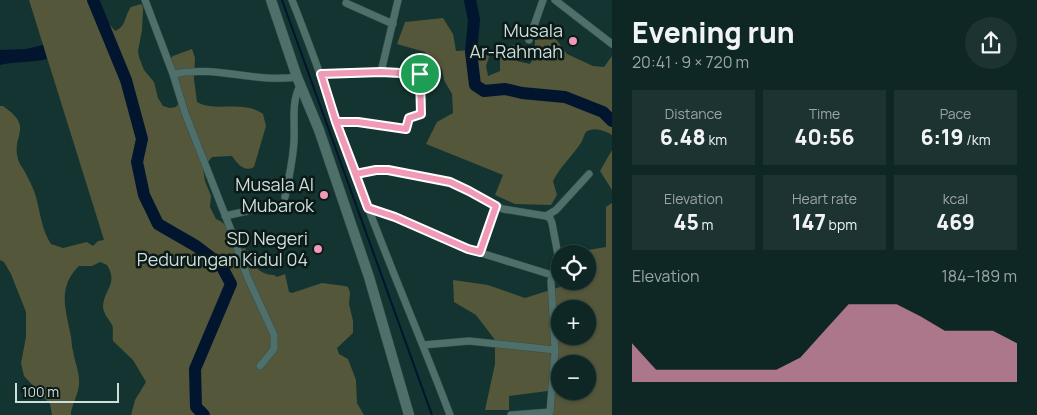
<!DOCTYPE html>
<html lang="en">
<head>
<meta charset="utf-8">
<style>
  :root { --surface:#0e2724; --page:#1c3331; --text:#f1f3f6; --muted:#9ba5a6; --line:#2e4441; --accent:#f09ab7 }
  body { margin:0; font-family:Manrope,sans-serif; background:var(--page); color:var(--text); height:100vh; display:flex; flex-direction:column; font-size:19px; white-space:nowrap }
  * { box-sizing:border-box; margin:0 }
  p { font-size:16px; color:var(--muted) }
  .icon { flex:none; width:28px; height:28px; fill:none; stroke:currentColor; stroke-width:2; stroke-linecap:round; stroke-linejoin:round }
  .map { position:relative; flex:1; overflow:hidden }
  .drawer { display:flex; flex-direction:column; background:var(--surface); width:425px }
  .drawer>* { flex:none }
  .tools { position:absolute; left:551px; top:245px; display:grid; gap:10px }
  .tools a { display:grid; place-items:center; width:45px; height:45px; border-radius:50%; background:var(--surface); box-shadow:0 1px 4px #0004,0 0 0 1px var(--line); font-size:25px }
  .scale { position:absolute; left:15px; bottom:12px; width:104px; box-sizing:border-box; padding-left:5px; border:2px solid #cddfdc; border-top:0; font-size:14px; line-height:18px; white-space:nowrap; color:#cddfdc; -webkit-text-stroke:4px #0b1917; paint-order:stroke }
  .pin { position:absolute; display:grid; place-items:center; width:42px; height:42px; color:#fff; margin:-21px; border:2px solid #fff; border-radius:50%; box-shadow:0 1px 5px #0007 }
  .round { display:grid; place-items:center; flex:none; width:52px; height:52px; border-radius:26px; background:var(--page) }
  .summary { display:flex; align-items:center; justify-content:space-between; height:85px; padding:0 20px }
  h1 { font-size:28px; font-weight:800; line-height:38px }
  .figures { display:grid; grid-template-columns:repeat(3,1fr); gap:8px; height:85px; padding:5px 20px }
  .figures div { display:grid; align-content:center; border-radius:0px; background:var(--page); text-align:center }
  .figures b { font-size:21px; font-weight:800 }
  .figures small { font-size:14px; font-weight:400 }
  .figures p { font-size:14px }
  .chart { height:140px; padding:10px 20px }
  .chart p { display:flex; justify-content:space-between }
  .chart svg { width:100%; height:90px; margin-top:5px; fill:var(--accent); opacity:.7 }
  main { display:flex; flex:1; min-height:0 }
  .map>svg:first-child { display:block }
  .green { fill:#54573a; fill-rule:evenodd }
  .water { fill:#01152f }
  .lines { fill:none; stroke-linecap:round; stroke-linejoin:round }
  .stream { stroke:#01152f; stroke-width:2 }
  .river { stroke:#01152f; stroke-width:12 }
  .street-casing { stroke:#354e4b; stroke-width:8 }
  .secondary-casing { stroke:#354e4b; stroke-width:11 }
  .street { stroke:#4e6f6a; stroke-width:7 }
  .secondary { stroke:#4e6f6a; stroke-width:10 }
  .route-casing { stroke:#fff; stroke-width:10 }
  .route { stroke:#f09ab7; stroke-width:6 }
  .poi-dot { fill:#f09ab7; stroke:#0b1917; stroke-width:2 }
  .labels { text-anchor:middle; stroke-width:5; stroke-linejoin:round; paint-order:stroke }
  .poi-label { font-size:18px; fill:#cddfdc; stroke:#0b1917; text-anchor:end }
</style>
</head>
<body>
<main>
<div class="map">
<svg width="612" height="415" viewBox="0 0 612 415">
  <rect width="100%" height="100%" fill="#133430"/>
  <path class="green" d="M29,0h69l7,19 10,12c12,-5 9,-15 16,-24l10,-3 2,3v3l-1,20 -4,21 1,6 5,13 10,12 4,16 5,8 7,2 6,-1 4,-6 -11,-41 4,-4 19,-7 3,9 -1,21 3,23c19,11 46,-3 66,12l3,12 -12,41c-10,6 -17,-4 -22,-11l-20,1 -9,11 2,13 6,15 -1,11 6,12c13,4 16,20 21,31l8,-2c7,14 12,27 29,27l3,2 8,-3 4,18 3,1 30,-10 23,3 3,1 2,6 -1,11 4,17v12l-16,15 2,6 9,5 8,21 1,23 7,12h-233l4,-15 11,-18 -13,-22 -20,-19c-1,-5 1,-12 -1,-16 -3,-6 -8,-10 -9,-18 0,-17 16,-23 4,-42l-7,-3 -8,4h-13c-21,21 -14,40 -9,66 2,6 1,13 3,19 2,12 7,22 6,34 -1,9 -6,18 -8,27v3h-19l-2,-11 -26,-28 -3,-13 5,-26v-25l-15,-38 -7,-12 -4,-2v-154h3c32,22 8,28 15,53 1,5 5,9 7,13 4,8 9,17 11,25 5,18 5,31 15,47l12,4 24,-6 6,4 5,-5 6,-1z
    M443,18l10,16 3,17 31,-2 3,5 -4,12 2,10 12,-5c0,-15 -2,-28 17,-25l1,6 -1,9 13,3 5,-8v-16l20,-2 12,16 26,12 11,1 8,-11v79c-6,-4 -19,-9 -26,-3 -2,2 -3,8 -5,11 -9,13 -21,24 -28,38l4,14 -6,10 -36,-1 -20,-9 8,-20 -77,-31 11,-22 16,-9 -1,-19 -8,-14 -2,-11 -13,-6 -4,-11 -28,-8 8,-22z
    M612,150v40l-12,-19z
    M612,203v212h-63l-1,-24 -39,5v14h-24l10,-46v-24l-19,-25 -22,-13 -1,-22 35,5 37,13 38,-12 2,-5h23v-27h-13l1,-2 30,-5v-40zM560,309h28v27h-28zM560,364h28v27h-28z"/>
  <path class="water" d="M43,45l4,14c-15,4 -32,2 -47,6v-15l26,-1z"/>
  <g class="lines">
    <path class="stream" d="M282,0l150,415"/>
    <path class="river" d="M93,0l33,80 16,59 -5,23 7,33 14,29 38,22 25,19 10,19 -36,85 1,38 8,8
      M470,0l4,20 -3,32 4,33 9,6 21,-2 17,4 43,4 38,15 9,9"/>
    <g class="street-casing">
      <path id="street" d="M145,0l28,74 12,39 44,112 18,51 27,59v14l-14,17
        M292,0c28,70 51,140 77,210 26,69 55,136 81,205
        M555,0l57,44
        M346,3l47,21
        M529,40l14,-40
        M381,72l17,-72
        M173,74c43,-9 80,9 124,3
        M321,74l60,-2 38,1 2,2v40l-12,3 -3,11 -48,-7h-22
        M356,174l20,-4h12l62,12 53,27 43,7
        M285,197c4,-19 8,-37 9,-56 1,-18 -3,-39 6,-55
        M368,208l27,9 73,32 84,26
        M225,216l27,-6
        M546,216l10,-6 33,-36
        M480,252l16,-46
        M423,345l46,-4 86,9
        M511,415l39,-3 5,-62 -4,-69 7,-26 -6,-32 -2,-5 -4,-2"/>
    </g>
    <g class="secondary-casing">
      <path id="secondary" d="M271,0l26,77 22,53 50,147 40,138"/>
    </g>
    <use href="#street" class="street"/>
    <use href="#secondary" class="secondary"/>
  </g>
  <g class="lines">
    <g class="route-casing">
      <path id="route" d="M420,74l1,40 -12,4 -3,11 -48,-7h-22l32,86 27,9 73,32 12,3 16,-46 -27,-15 -19,-9 -62,-12h-12l-20,4 -20,-52 -15,-48 60,-2 39,2"/>
    </g>
    <use href="#route" class="route"/>
  </g>
  <g class="poi-dot">
    <circle cx="573" cy="41" r="5"/>
    <circle cx="324" cy="195" r="5"/>
    <circle cx="318" cy="249" r="5"/>
  </g>
  <g class="labels">
    <g class="poi-label">
      <text x="563" y="37">Musala<tspan x="563" dy="21">Ar-Rahmah</tspan></text>
      <text x="314" y="191">Musala Al<tspan x="314" dy="21">Mubarok</tspan></text>
      <text x="308" y="245">SD Negeri<tspan x="308" dy="21">Pedurungan Kidul 04</tspan></text>
    </g>
  </g>
</svg>
<div class="tools">
<a><svg class="icon" aria-label="locate" viewBox="0 0 24 24"><circle cx="12" cy="12" r="6"/><path d="M12 2v4M12 18v4M2 12h4M18 12h4"/></svg></a>
<a>+</a>
<a>−</a>
</div>
<div class="scale">100 m</div>
<div class="pin" style="left:420px;top:74px;background:#1e9e55"><svg class="icon" aria-label="arrive" viewBox="0 0 24 24"><path d="M6 21V4h12l-3 4 3 4H6"/></svg></div>
</div>
<section class="drawer">
<div class="summary"><div><h1>Evening run</h1><p>20:41 · 9 × 720 m</p></div><a class="round"><svg class="icon" aria-label="share" viewBox="0 0 24 24"><path d="M12 15V3M7 8l5-5 5 5M5 13v7h14v-7"/></svg></a></div>
<div class="figures">
<div><p>Distance</p><b>6.48<small> km</small></b></div>
<div><p>Time</p><b>40:56</b></div>
<div><p>Pace</p><b>6:19<small> /km</small></b></div>
</div>
<div class="figures">
<div><p>Elevation</p><b>45<small> m</small></b></div>
<div><p>Heart rate</p><b>147<small> bpm</small></b></div>
<div><p>kcal</p><b>469</b></div>
</div>
<div class="chart"><p><span>Elevation</span>184–189 m</p>
<svg viewBox="0 0 160 44" preserveAspectRatio="none"><path d="M0 44V25L10 38L20 38L30 38L40 38L50 38L60 38L70 32L80 19L90 6L100 6L110 6L120 12L130 19L140 19L150 19L160 25V44z"/></svg>
</div>
</section>
</main>
</body>
</html>
